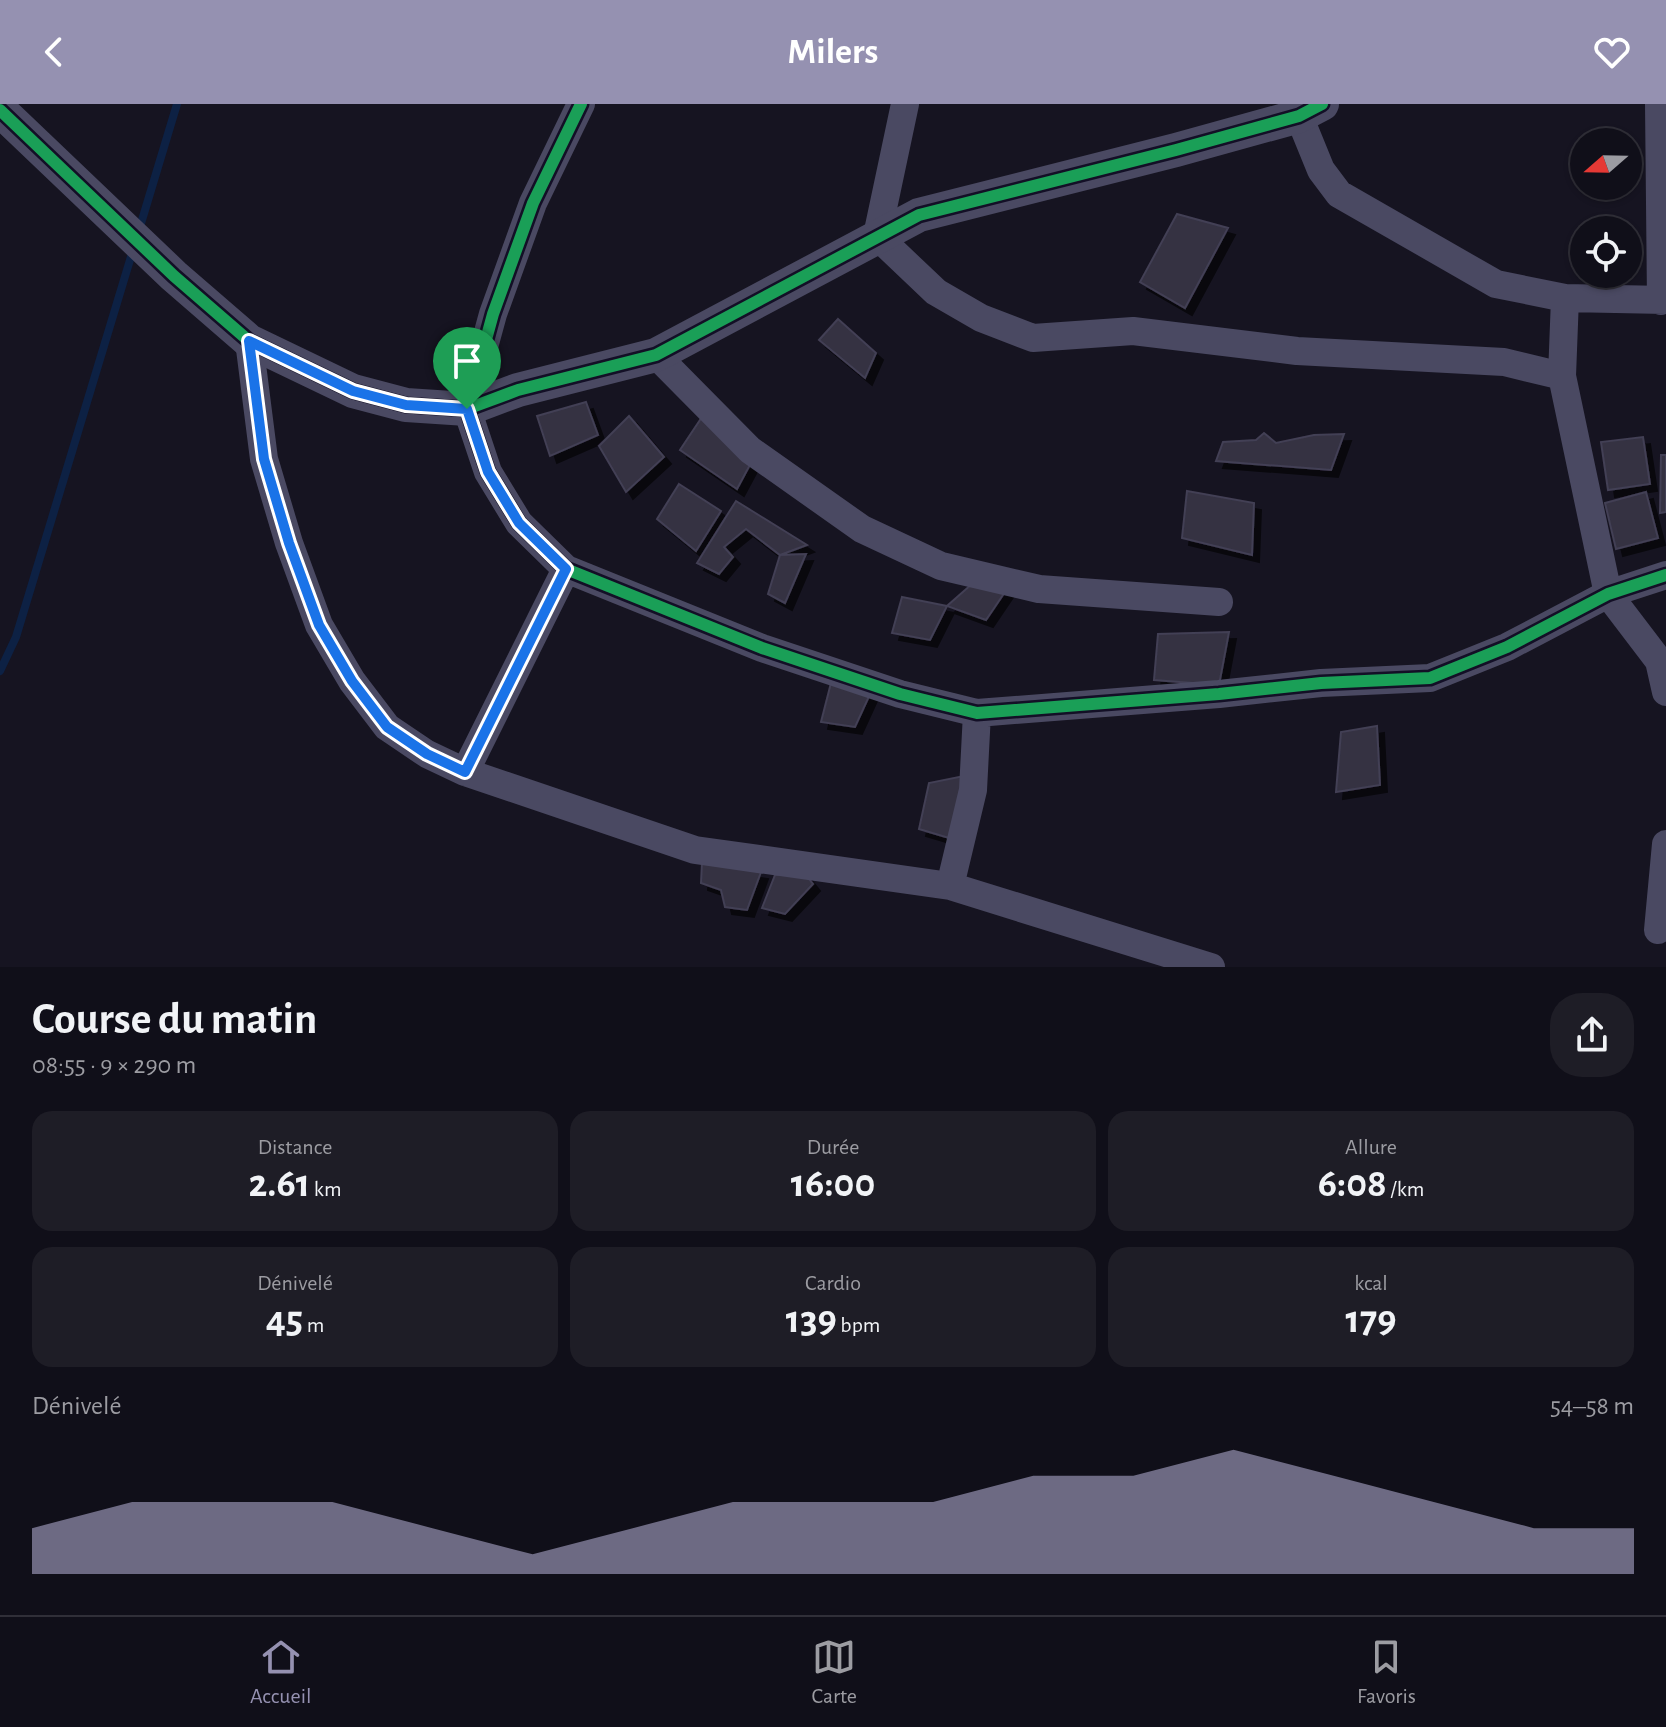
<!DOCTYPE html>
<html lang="fr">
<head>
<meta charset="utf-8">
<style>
  :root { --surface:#100f19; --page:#1e1d26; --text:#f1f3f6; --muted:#9c9ca2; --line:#302f38; --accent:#9591b1 }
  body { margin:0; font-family:"Alegreya Sans",sans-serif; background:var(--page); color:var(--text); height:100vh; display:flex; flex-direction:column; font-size:30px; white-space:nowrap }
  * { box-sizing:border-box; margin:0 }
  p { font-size:26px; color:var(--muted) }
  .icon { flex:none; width:44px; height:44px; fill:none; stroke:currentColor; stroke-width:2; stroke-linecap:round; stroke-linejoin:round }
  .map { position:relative; height:863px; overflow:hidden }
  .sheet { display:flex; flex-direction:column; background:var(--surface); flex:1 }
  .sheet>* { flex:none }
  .needle { width:52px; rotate:250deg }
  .controls { position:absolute; left:1570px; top:24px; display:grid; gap:16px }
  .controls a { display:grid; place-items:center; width:72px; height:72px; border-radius:50%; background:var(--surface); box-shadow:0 2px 6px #0004,0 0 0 2px var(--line); font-size:40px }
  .pin { position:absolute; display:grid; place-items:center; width:68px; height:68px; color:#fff; margin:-82px -34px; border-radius:50% 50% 50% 0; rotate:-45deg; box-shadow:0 0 8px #0007 }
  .pin .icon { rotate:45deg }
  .round { display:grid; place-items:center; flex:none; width:84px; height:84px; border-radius:32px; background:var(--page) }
  .summary { display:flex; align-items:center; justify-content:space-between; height:136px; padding:0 32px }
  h1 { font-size:44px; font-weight:700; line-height:60px }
  .metrics { display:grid; grid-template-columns:repeat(3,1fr); gap:12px; height:136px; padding:8px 32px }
  .metrics div { display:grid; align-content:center; border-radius:20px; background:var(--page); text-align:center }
  .metrics b { font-size:40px; font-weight:700 }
  .metrics small { font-size:22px; font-weight:400 }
  .metrics p { font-size:22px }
  .chart { height:224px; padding:16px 32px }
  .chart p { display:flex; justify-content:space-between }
  .chart svg { width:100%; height:144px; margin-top:8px; fill:var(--accent); opacity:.7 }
  header { display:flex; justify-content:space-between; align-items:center; height:104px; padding:0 32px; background:var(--accent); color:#fff; font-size:36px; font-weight:700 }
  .menu { display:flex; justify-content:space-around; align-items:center; height:112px; border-top:2px solid var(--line); background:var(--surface); font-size:22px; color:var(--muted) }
  .menu a { display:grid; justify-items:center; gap:4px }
  .menu .current { color:var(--accent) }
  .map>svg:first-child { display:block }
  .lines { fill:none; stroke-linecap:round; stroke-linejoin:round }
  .stream { stroke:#0d2144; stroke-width:8 }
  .building { fill:#343243; stroke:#433f54; stroke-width:2; filter:url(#shadow) }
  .minor { stroke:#4a4962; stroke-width:28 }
  .tertiary { stroke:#4a4962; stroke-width:34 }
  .cycleway-casing { stroke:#130f26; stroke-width:17 }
  .cycleway { stroke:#1a9f57; stroke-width:12 }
  .route-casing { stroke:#fff; stroke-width:16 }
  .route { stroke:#1a73e8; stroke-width:10 }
</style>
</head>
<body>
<header><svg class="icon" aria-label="back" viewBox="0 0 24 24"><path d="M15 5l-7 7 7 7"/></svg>Milers<svg class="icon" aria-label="heart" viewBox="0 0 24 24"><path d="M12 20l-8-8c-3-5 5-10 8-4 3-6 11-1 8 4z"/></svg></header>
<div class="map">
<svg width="1666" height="863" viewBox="0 0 1666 863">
  <defs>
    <filter id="shadow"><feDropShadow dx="7" dy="7" stdDeviation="0" flood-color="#0009"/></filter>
  </defs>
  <rect width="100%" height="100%" fill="#161421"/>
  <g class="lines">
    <path class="stream" d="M139,126l38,-126
      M0,567l16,-34 117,-387"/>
  </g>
  <path class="building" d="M1177,110l51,14 -43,80 -45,-26z
    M838,215l38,34 -11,25 -46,-38z
    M586,298l12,33 -48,21 -13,-40z
    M629,312l35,41 -38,35 -27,-46z
    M702,313l50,44 -15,28 -57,-39z
    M1264,329l12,10 38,-8 30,-1 -13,36 -115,-9 7,-19 33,-2z
    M1643,333l7,47 -42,6 -7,-48z
    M1661,351h5v57l-6,1z
    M679,380l42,27 -25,40 -39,-32z
    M1187,387l67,12 -2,52 -70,-17z
    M1646,388l12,46 -42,11 -11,-46z
    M736,397l71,44 -27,10 -34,-26 -22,18 9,10 -14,17 -22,-11z
    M806,450l-21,49 -17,-9 12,-39z
    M973,479l34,6 -21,31 -39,-14z
    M902,493l45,9 -17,34 -38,-7z
    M1229,528l-10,53 -65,-5 4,-46z
    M831,579l40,9 -16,35 -34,-5z
    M1377,622l3,59 -44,7 5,-60z
    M964,672l-15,62 -30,-9 10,-46z
    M702,759l59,9 -14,38 -22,-3 -4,-17 -20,-7z
    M805,770l8,10 -28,30 -23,-6 13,-33z"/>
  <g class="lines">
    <path class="minor" d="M581,0l-48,99 -40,111 -26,95 21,63 31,51 47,46 196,79 138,46 77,19 242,-19 102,-11 109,-5 77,-31 101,-53 58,-19
      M905,0l-28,132 59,56 45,26 52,20 100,-7 164,20 207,11 58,14 3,-78
      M1659,0l2,197
      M1299,12l22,54 18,24 157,90 69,14 101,2
      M249,237l15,118 25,84 30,82 33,56 35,46 40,27 38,18 230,78 255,36 261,81
      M656,251l94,95 112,79 79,37 98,23 180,13
      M1562,272l46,218 51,67 7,31
      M465,668l101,-203
      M950,782l23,-96 4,-77
      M1658,826l8,-86"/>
    <path class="tertiary" d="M0,6l174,166 75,65 104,50 53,14 61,4 51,-19 138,-35 263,-140 257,-65 123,-34 23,-12"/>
    <g class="cycleway-casing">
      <path id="cycleway" d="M581,0l-48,99 -40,111 -26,95 21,63 31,51 47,46 196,79 138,46 77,19 242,-19 102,-11 109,-5 77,-31 101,-53 58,-19
        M0,6l174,166 75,65 104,50 53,14 61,4 51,-19 138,-35 263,-140 257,-65 123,-34 23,-12"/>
    </g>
    <use href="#cycleway" class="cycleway"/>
  </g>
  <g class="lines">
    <g class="route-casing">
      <path id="route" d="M249,237l104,50 53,14 61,4 21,63 31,51 47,46 -101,203 -38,-18 -40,-27 -35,-46 -33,-56 -30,-82 -25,-84z"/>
    </g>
    <use href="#route" class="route"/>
  </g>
</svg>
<div class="controls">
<a><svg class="needle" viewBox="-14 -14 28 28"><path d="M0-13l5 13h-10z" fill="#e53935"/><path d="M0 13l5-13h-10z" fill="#9c9ca2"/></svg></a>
<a><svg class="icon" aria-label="locate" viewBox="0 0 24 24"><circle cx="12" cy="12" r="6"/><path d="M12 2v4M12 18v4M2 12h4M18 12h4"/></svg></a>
</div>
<div class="pin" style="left:467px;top:305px;background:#1e9e55"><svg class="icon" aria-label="arrive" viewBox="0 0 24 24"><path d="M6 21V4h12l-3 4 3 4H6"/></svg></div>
</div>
<section class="sheet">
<div class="summary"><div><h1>Course du matin</h1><p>08:55 · 9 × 290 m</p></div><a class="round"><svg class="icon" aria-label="share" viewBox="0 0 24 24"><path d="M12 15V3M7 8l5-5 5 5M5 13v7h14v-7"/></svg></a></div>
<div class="metrics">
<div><p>Distance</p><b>2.61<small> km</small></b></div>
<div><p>Durée</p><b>16:00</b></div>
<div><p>Allure</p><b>6:08<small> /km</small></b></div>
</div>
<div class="metrics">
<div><p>Dénivelé</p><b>45<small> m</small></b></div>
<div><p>Cardio</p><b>139<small> bpm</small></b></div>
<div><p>kcal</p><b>179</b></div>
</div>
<div class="chart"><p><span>Dénivelé</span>54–58 m</p>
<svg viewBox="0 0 160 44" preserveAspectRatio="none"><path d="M0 44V30L10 22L20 22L30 22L40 30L50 38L60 30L70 22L80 22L90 22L100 14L110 14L120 6L130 14L140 22L150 30L160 30V44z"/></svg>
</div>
</section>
<nav class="menu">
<a class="current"><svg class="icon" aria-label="home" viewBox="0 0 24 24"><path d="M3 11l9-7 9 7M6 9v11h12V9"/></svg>Accueil</a>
<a><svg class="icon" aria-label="map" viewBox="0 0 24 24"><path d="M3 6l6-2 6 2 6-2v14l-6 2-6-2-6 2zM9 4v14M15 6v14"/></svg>Carte</a>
<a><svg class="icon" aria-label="saved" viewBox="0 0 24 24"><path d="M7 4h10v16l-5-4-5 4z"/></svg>Favoris</a>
</nav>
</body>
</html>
